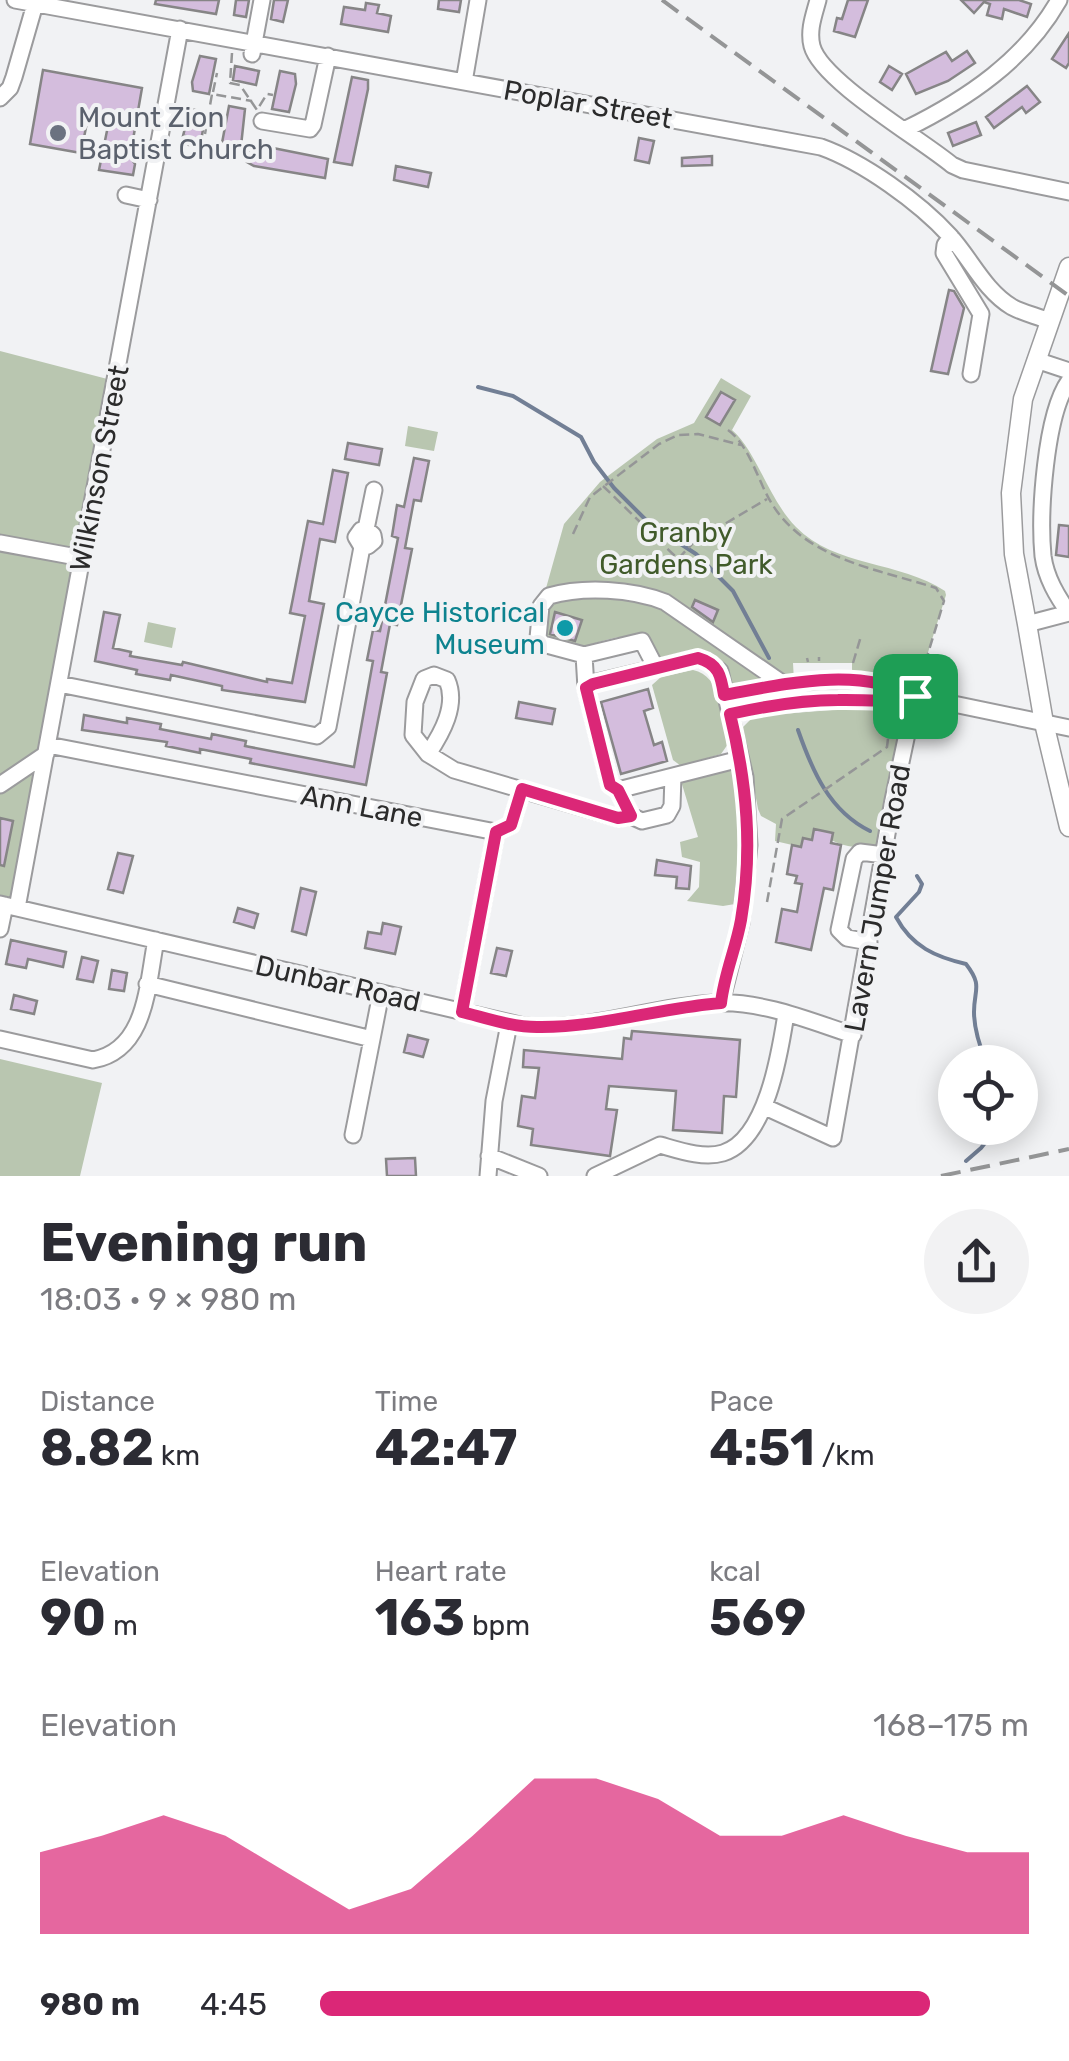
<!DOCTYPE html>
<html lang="en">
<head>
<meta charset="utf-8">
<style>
  :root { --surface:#fff; --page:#f2f2f3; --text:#2b2b33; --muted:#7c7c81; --accent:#db2777 }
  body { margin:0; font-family:Rubik,sans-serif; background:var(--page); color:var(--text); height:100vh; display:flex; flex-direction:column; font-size:38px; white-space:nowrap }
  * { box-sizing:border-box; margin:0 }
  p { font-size:32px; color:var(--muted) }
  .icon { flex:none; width:55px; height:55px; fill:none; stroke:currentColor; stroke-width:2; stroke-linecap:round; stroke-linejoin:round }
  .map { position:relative; height:1176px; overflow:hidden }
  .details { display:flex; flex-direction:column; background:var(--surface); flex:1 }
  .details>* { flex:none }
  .fabs { position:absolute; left:938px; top:1045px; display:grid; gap:20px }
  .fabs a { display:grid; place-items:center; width:100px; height:100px; border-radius:50%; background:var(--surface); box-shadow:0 5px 25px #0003; font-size:50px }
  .pin { position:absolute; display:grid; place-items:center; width:85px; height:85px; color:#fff; margin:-42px; border-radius:20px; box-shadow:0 5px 15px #0006 }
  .round { display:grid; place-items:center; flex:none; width:105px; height:105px; border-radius:52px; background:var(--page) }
  .overview { display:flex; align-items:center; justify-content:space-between; height:170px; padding:0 40px }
  h1 { font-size:55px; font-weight:700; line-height:75px }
  .stats { display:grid; grid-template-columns:repeat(3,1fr); gap:15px; height:170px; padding:10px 40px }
  .stats div { display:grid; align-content:center }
  .stats b { font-size:50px; font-weight:700 }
  .stats small { font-size:28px; font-weight:400 }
  .stats p { font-size:28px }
  .chart { height:280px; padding:20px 40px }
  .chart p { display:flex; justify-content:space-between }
  .chart svg { width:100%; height:180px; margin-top:10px; fill:var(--accent); opacity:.7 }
  ul { padding:0 40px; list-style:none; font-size:32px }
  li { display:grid; grid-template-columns:160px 120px 1fr; align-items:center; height:75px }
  li i { height:25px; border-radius:12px; background:var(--accent) }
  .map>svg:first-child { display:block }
  .green { fill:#b9c6b0 }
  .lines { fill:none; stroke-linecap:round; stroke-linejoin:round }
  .stream { stroke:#727f95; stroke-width:4 }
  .building { fill:#d4bddd; stroke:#868586; stroke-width:2.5 }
  .minor-casing { stroke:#9b9b9d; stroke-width:19 }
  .major-casing { stroke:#9b9b9d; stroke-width:21 }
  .path { stroke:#959697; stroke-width:2.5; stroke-dasharray:10 5; stroke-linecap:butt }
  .minor { stroke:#fff; stroke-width:15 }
  .major { stroke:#fff; stroke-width:18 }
  .rail { stroke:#949596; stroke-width:4; stroke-dasharray:20 10; stroke-linecap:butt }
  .route-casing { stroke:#fff; stroke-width:20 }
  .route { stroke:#db2777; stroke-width:12 }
  .worship-dot { fill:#6b7280; stroke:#f1f2f4; stroke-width:4 }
  .culture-dot { fill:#0f9aa8; stroke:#f1f2f4; stroke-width:4 }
  .labels { text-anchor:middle; stroke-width:8; stroke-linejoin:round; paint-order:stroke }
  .street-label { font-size:28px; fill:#2b2b2b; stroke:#f1f2f4 }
  .worship-label { font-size:28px; fill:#5b616d; stroke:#f1f2f4; text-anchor:start }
  .park-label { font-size:28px; fill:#415b2b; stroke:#f1f2f4 }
  .culture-label { font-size:28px; fill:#0d838f; stroke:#f1f2f4; text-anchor:end }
</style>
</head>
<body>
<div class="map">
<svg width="1069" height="1176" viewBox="0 0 1069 1176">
  <rect width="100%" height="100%" fill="#f1f2f4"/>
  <path class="green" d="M0,351l115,30 -98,527 -17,-4z
    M721,378l30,18 -19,34c24,20 37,70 64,97 39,40 104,34 149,64l1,4 -27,86 -67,-6v-12h-59l1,18 -69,14 -8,-22 -14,-9 -39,5c-24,-36 -30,-38 -72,-25l-8,11 -41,-11 -2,-38 23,-82 36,-42 57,-43 37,-16z
    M408,426l30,6 -4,19 -29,-5z
    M148,622l28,6 -4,20 -28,-6z
    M693,670c29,5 30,50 35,74l-7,10 -40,12 -8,-6 -21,-75 9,-8z
    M883,706l14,2 4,8 -19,116 -6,13c-21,7 -45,-2 -62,-16l-2,11 -9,-2 -2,9 -26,-6 1,-17 -15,-8 -3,-7 -15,-82 11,-11z
    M724,769h8l5,6 6,55 -8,74 -12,2 -36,-5 12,-14 1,-25 -18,-5 -2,-15 18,-5 -17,-56z
    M0,1059l102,24 -22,93h-80z"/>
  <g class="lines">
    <path class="stream" d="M478,387l35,9 68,41 13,25 20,26 36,36 46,30 37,37 36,67
      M798,730c14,40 31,81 72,101
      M917,876l5,8 -3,8 -23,25c16,30 40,40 70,47 17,22 8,25 8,48 0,17 6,35 12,50
      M966,1161l15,-13 16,-20"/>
  </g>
  <path class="building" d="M156,0h63l-3,14 -61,-10z
    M236,0h13l-3,17 -12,-2z
    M274,0h14l-5,22 -12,-3z
    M439,0h22l-2,12 -21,-3z
    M848,0h20l-13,37 -21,-6 3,-13 5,1z
    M961,0h58l12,4 -4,13 -23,-8 -2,10 -15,-4 3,-11 -6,-2 -10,11z
    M366,3l13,2 -2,8 14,3 -3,16 -47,-8 3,-17 21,3z
    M1069,33v30l-3,5 -14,-9z
    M967,51l8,12 -27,18 -32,13 -10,-20 40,-22 6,9z
    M200,56l16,3 -7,35 -16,-3 -1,-9z
    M235,66l24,5 -3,14 -23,-5z
    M889,66l13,8 -10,16 -12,-8z
    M43,70l99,18 -12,69 5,7 -2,11 -34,-5 10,-49 -21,-4 -7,36 -51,-9z
    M280,71l15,3 1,10 -7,28 -17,-3z
    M352,77l16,3v9l-16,76 -18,-3z
    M1027,86l13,16 -14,11 -4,-6 -28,21 -8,-11z
    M229,106l16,3 -4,37 -19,-3z
    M190,109l16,3 -6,35 -16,-3 1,-8h-2z
    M976,122l5,13 -28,11 -5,-13z
    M639,138l15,3 -5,22 -14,-3z
    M258,145l70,14 -3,19 -71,-12 -7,-4 3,-15z
    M712,156v9l-30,1v-8z
    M396,166l35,7 -3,14 -34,-7z
    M949,290l5,1 10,17 -16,66 -17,-3z
    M721,392l14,8 -15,25 -14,-8z
    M348,443l34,6 -3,16 -34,-6z
    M414,458l15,3 -8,40 -7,-1 -9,48 7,1 -15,76 -7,-1 -9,48 6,1 -21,112 -116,-22 1,-4 -51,-10v4l-34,-7 1,-4 -85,-12 2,-15 43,8v-5l34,6 -1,5 51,10 1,-5 34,7 -1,5 109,21 19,-106 -6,-1 6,-30 7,1 18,-93 -6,-2 5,-31 7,2z
    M333,470l15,3 -13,69 -15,-3 -11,62 15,3 -19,98 -83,-12v-4l-51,-11 -1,5 -34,-6 1,-4 -42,-9 9,-49 16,3 -7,33 18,4 -1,4 52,9 1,-3 84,20v-3l25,4 13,-67 -15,-3 3,-15 15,-77 15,3z
    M1059,525l10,1v31l-13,-2z
    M695,600l23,10 -5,12 -21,-15z
    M555,612l27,8 -7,21 -25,-7z
    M648,689l5,19 -9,3 10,34 8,-3 5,19 -46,13 -20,-72z
    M519,702l36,7 -3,15 -36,-6z
    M0,818l13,3 -9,45 -4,-1z
    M814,829l19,4 -2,10 10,2 -8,45 -9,-2 -13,62 -35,-8 6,-33 15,3 5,-28 -7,-1 2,-7 -10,-2 5,-29 9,2 2,-9 9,2z
    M118,853l15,3 -10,37 -15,-4z
    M657,860l34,6 -2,23 -13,-1 1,-11 -22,-2z
    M301,888l15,4 -10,43 -14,-4z
    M238,908l20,6 -4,14 -20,-6z
    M383,923l18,4 -6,27 -30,-6 3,-16 13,2z
    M11,940l55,12 -3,15 -35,-8 -2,9 -20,-4z
    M497,948l15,3 -6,25 -15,-3z
    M82,957l16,4 -5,21 -16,-3z
    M112,970l15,3 -3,18 -15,-2z
    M14,995l23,6 -3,13 -23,-5z
    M632,1031l108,9 -4,57 -12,-1 -2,37 -49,-3 3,-39 -67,-5 -3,23 11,1 -7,46 -79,-11 2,-16 -15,-3 4,-30 13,2 4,-30 -16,-1 1,-17 98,9 2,-21 7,1z
    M408,1035l20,5 -5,17 -19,-5z
    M415,1158l1,18h-29l-1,-17z"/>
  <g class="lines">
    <g class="minor-casing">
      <path id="minor" d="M15,0l806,147c42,15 98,55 129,89 21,23 34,54 62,71 11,6 25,9 37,14
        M818,0c-4,15 -10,30 -6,46 9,35 109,93 140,119l11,5 106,22
        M252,54l10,-54
        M464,82l14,-82
        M0,98l10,-10 4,-11 21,-73
        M262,121l48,8 3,-4 15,-69
        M906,129c61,-30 119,-69 153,-129
        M126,195l23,5
        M951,237l-6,8 -1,8 37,61 -10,60
        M1036,360l33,11
        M366,529l7,6 1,6 -6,5 -6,1 -6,-10 5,-7 5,-1 8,-39
        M0,543l82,15
        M1069,613c-12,-17 -23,-35 -26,-57 -4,-42 2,-141 26,-175
        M1027,624l42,-11
        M584,655l-41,-11 -5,-6 3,-32 8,-10c35,-10 83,-7 116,6l117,81
        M59,684l258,52 11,-9 34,-180
        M586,688l-2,-33 58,-14 14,27
        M725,695c60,-10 132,-29 190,1l154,32
        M730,714c36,-8 70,-14 108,-14 27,-1 50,4 77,-4
        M48,745l448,87 -34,180
        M428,754c14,-21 30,-49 19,-74l-13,-5 -10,4 -9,23 -2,33 15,19 26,16 164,48 13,-2
        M673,776l-1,30 -5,9 -25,6 -11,-5 -13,-26 -8,-5 -24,-97 7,-5 105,-25 9,3 13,10 25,106 4,68 -8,78 -20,80
        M0,785l46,-31
        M618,790l122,-31
        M496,832l15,-7 11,-36
        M0,904l524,122c66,6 127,-20 193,-23 46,-2 93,18 136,32
        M17,908l163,-879
        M0,929l5,-24
        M869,942l-22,-4 -8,-8 15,-71 6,-7 24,3
        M147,984l225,55 9,-46
        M0,1039l93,21c54,-10 54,-75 63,-120
        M765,1107l68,31 60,-338 22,-104
        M353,1135l19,-96
        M489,1156l50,20
        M488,1176l6,-75 15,-77
        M595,1176l65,-31c18,5 43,14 63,8 44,-14 57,-101 63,-139"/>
    </g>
    <g class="major-casing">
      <path id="major" d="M1069,267l-46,132 -12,94 3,61 13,70 17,99 25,104"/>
    </g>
    <path class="path" d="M232,53l-2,30 10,2 17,25 10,-16 6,1
      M213,92l4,-19
      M205,134l7,-40 40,7
      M728,430c22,16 30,52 44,74 35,56 106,65 164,84l8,13 -25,82
      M603,486l75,73 16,-17 73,-43
      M573,534l17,-37 69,-53 19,-9 20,-1 43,11
      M807,658l1,4
      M819,661v-4
      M853,663l8,-27
      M767,902l15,-83 105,-72 4,-33"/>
    <use href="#minor" class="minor"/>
    <use href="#major" class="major"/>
    <path class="rail" d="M662,0l407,296
      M941,1176l128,-27"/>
  </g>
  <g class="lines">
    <g class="route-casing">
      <path id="route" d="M698,658c21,6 23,18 26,37 61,-11 133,-29 191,1 -27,8 -50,3 -77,4 -38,0 -72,6 -108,14 17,70 23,135 11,206 -5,28 -17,55 -20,83 -62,5 -121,25 -184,24 -25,0 -51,-9 -75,-15l34,-180 15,-7 11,-36 96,29 13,-2 -13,-26 -8,-5 -24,-97 7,-4z"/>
    </g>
    <use href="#route" class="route"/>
  </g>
  <circle class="worship-dot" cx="58" cy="133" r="10"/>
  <circle class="culture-dot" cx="565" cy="628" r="10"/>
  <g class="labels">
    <g class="street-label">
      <text transform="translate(588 104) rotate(10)" y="10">Poplar Street</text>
      <text transform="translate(99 468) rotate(-79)" y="10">Wilkinson Street</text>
      <text transform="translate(362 806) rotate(11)" y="10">Ann Lane</text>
      <text transform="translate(877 898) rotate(-80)" y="10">Lavern Jumper Road</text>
      <text transform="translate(338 983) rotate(13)" y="10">Dunbar Road</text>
    </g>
    <g class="worship-label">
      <text x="78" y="127">Mount Zion<tspan x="78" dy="32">Baptist Church</tspan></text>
    </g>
    <g class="park-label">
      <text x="686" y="542">Granby<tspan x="686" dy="32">Gardens Park</tspan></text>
    </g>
    <g class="culture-label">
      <text x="545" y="622">Cayce Historical<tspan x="545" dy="32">Museum</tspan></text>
    </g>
  </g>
</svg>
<div class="fabs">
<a><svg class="icon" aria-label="locate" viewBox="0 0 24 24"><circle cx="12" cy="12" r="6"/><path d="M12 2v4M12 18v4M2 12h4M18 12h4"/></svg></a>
</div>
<div class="pin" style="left:915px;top:696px;background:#1e9e55"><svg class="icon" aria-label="arrive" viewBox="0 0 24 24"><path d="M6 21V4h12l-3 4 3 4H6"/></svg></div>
</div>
<section class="details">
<div class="overview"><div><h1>Evening run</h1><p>18:03 · 9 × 980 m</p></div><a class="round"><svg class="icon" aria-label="share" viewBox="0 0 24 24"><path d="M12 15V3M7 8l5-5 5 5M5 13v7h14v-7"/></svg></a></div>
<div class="stats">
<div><p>Distance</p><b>8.82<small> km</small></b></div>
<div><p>Time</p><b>42:47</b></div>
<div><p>Pace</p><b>4:51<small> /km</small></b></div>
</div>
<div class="stats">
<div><p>Elevation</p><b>90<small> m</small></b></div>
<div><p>Heart rate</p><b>163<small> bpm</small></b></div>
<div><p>kcal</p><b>569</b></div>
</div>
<div class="chart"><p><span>Elevation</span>168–175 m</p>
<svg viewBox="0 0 160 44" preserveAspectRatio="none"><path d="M0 44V24L10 20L20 15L30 20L40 29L50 38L60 33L70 20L80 6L90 6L100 11L110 20L120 20L130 15L140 20L150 24L160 24V44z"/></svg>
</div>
<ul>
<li><b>980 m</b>4:45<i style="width:86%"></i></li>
</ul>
</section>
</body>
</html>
